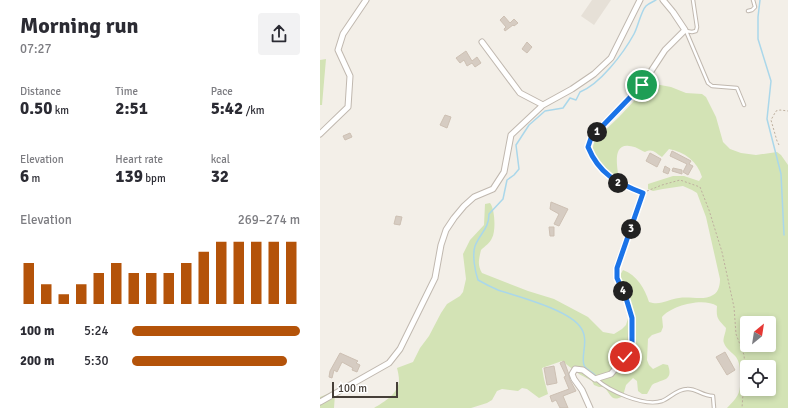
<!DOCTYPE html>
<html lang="en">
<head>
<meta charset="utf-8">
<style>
  :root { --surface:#fff; --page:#f2f2f3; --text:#2b2b33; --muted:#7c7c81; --accent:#b45309 }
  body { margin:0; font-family:Signika,sans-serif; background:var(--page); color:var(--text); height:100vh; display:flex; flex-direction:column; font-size:15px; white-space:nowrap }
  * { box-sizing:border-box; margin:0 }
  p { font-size:13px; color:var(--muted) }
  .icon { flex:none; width:22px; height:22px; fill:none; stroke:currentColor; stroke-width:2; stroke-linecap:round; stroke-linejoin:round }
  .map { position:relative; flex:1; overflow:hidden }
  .sheet { display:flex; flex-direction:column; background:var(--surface); width:320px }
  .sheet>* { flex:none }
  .needle { width:26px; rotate:30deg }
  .fabs { position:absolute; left:420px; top:316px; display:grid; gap:8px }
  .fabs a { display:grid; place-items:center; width:36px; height:36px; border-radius:4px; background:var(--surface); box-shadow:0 2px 6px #0003; font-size:20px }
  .scale { position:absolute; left:12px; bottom:10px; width:66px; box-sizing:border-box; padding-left:4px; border:2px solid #463f38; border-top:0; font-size:11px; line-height:14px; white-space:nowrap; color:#463f38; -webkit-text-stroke:3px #fff; paint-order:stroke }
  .pin { position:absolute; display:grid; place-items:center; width:34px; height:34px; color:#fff; margin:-17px; border:2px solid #fff; border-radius:50%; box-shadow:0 1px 4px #0007 }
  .km { position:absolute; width:20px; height:20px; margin:-10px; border-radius:50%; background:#222; color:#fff; font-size:11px; line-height:20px; text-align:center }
  .round { display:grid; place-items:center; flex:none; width:42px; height:42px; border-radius:4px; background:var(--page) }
  .summary { display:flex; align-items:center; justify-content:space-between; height:68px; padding:0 20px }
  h1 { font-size:22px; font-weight:800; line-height:30px }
  .figures { display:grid; grid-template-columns:repeat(3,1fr); gap:6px; height:68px; padding:4px 20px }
  .figures div { display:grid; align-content:center }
  .figures b { font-size:17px; font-weight:800 }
  .figures small { font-size:11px; font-weight:400 }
  .figures p { font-size:11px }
  .chart { height:112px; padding:8px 20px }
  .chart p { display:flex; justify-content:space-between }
  .chart svg { width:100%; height:72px; margin-top:4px; stroke:var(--accent); stroke-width:6 }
  ul { padding:0 20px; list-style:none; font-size:13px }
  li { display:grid; grid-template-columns:64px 48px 1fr; align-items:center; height:30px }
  li i { height:10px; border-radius:5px; background:var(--accent) }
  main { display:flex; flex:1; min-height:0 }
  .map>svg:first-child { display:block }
  .residential { fill:#e6e0d7 }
  .green { fill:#d3e3b5; fill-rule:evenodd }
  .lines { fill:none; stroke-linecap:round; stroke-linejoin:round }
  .stream { stroke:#aad7ea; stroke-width:1.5 }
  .building { fill:#d6ccc2; stroke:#cdc0b3 }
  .service-casing { stroke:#c0b8af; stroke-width:4.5 }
  .minor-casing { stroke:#c0b8af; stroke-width:7 }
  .path { stroke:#beaf9e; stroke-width:1; stroke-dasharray:2 2; stroke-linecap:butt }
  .service { stroke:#fff; stroke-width:2.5 }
  .minor { stroke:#fff; stroke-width:5 }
  .route-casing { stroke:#fff; stroke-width:8 }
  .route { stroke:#1a73e8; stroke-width:5 }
</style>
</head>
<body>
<main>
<section class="sheet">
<div class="summary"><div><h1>Morning run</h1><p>07:27</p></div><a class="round"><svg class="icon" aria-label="share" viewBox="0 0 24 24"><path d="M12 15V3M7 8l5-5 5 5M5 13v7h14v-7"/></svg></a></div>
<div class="figures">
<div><p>Distance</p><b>0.50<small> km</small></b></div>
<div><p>Time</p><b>2:51</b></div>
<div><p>Pace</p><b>5:42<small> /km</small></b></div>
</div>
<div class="figures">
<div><p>Elevation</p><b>6<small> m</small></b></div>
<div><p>Heart rate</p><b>139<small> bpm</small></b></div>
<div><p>kcal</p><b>32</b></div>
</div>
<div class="chart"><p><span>Elevation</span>269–274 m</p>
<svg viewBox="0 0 160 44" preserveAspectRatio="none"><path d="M5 44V19M15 44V32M25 44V38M35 44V32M45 44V25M55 44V19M65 44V25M75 44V25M85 44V25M95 44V19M105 44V12M115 44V6M125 44V6M135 44V6M145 44V6M155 44V6"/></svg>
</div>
<ul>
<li><b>100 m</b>5:24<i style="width:100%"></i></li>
<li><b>200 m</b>5:30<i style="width:92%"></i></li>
</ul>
</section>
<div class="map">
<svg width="468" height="408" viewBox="0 0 468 408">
  <rect width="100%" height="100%" fill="#f3efe8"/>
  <path class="residential" d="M272,0h19l-17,25 -13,-9z"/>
  <path class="green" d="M6,59l-4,46h-2v-45z
    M335,84l16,3 15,6 16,1 4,3 10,20 7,25 7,7 11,4 15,2 21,-3 4,3 7,10v243h-61c12,-12 14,-15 13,-33 0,-6 0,-12 -4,-18 -3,-4 -10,-8 -12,-14 -2,-4 2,-10 2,-15 -8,-9 -10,-9 -9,-22 -13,-9 -45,-1 -55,11l1,10 -2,5 -9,3 -4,4 -1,21 2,5 4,4 10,-5 5,1c6,17 -7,14 -16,20l-5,9h-5l-4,-3 -1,-10 -4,-3 -7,7 -3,11c-12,7 -12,-2 -19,-9h-5l-5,-2 -2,-4 -13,-7 -17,-13 -20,7 2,11 4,15 -9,4 -12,-9 -5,-1 -4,3 -16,-2 -5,2 -5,9 -5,3 -16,5h-97c10,-6 24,-14 25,-27 0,-5 -1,-9 -2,-13l16,-6 7,-14 9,-12 12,-23 6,-9 13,-8 3,-4 3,-13 -3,-25 7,-14 14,-15 1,-21 5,-1c5,6 6,28 2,35 -2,5 -7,8 -11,12 -2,9 -4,15 1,23l46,18 26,8 34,18 15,15 11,2 8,-5 4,-4 3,-10 -10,-38 4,-7c14,5 22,19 26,32 12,4 19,-3 30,-4 11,-2 25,3 34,-3 6,-3 7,-11 7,-16l-14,-62 -9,-24 -5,-3 -9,-4 -20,3 -10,2 -5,-2v-5l25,-8h11l15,5 3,-4c-5,-16 -17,-25 -33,-28l-7,8c-7,-4 -9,-9 -17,-5 -5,-2 -10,-6 -16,-6 -16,-2 -12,19 -11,28l-4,1c-11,-9 -28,-21 -18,-36l23,-22 27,-29 4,-3zM427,323h22v22h-22zM427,367h22v22h-22z
    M10,393l5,1 -1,14h-14v-11z"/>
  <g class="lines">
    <path class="stream" d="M440,0l-2,17v22l13,42 -4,38 14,55 3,61
      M275,375c-3,-3 -8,-5 -10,-8 -6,-8 5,-26 -4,-39 -11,-18 -62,-31 -83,-38 -7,-3 -13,-6 -20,-10 -3,-9 -6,-25 -3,-34 5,-13 14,-17 14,-32l14,-15 4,-19 7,-5 5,-6 -3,-24 13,-20 16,-14 18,-3 7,-10 6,2 4,-8c20,-8 43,-38 54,-58 4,-7 7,-23 12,-28 3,-3 7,-4 10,-6"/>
  </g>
  <path class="building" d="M184,16l6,7 4,-4 4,4 -4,3 -1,-1 -8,6 -1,-2 2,-2 -6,-7z
    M207,42l5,5 -5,6 -5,-4z
    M146,51l6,10 5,-4 4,6 -6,4 -3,-4 -5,3 -3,-6 -4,3 -4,-5z
    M125,115l6,2 -4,11 -7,-3z
    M30,133l2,4 -7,3 -2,-4z
    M352,151l19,10 -2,3 4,2 -5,9 -5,-3 4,-8 -17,-8z
    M330,153l11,6 -4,8 -11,-6z
    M345,166l5,3 -2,5 -5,-2z
    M353,168l9,2v4l-10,-3z
    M231,202l17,7 -9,17 -5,-2 5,-10 -9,-5z
    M76,216l6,1 -2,8 -6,-1z
    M229,227h5v9h-4z
    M405,352l10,18 -8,5 -11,-18z
    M20,353l18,8 -2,2 4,2 -3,7 -5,-2 1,-2 -11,-6 -5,10 -3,-2 -2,8 -3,-1 1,-6z
    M244,361l4,11 2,8 6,11 -13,5 5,12h-8l-4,-8 -4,2 -2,-6 19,-7 -5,-12 2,-1 -6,-13z
    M234,366l3,17 -10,2 -3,-17z"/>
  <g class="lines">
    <g class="service-casing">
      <path id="service" d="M428,11l4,-1 3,-3 -2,-7
        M366,31l22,52 4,3 25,2 7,17
        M366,31l6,1 4,-1 1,-4 -4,-27
        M276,379c13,12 48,28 66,22 8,-3 15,-12 25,-12 9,-1 15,7 26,7l1,12"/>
    </g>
    <g class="minor-casing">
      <path id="minor" d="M162,42l38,51 23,12
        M0,134l28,-27 2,-31 -12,-26 5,-16 23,-34
        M0,402l69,-39 11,-14 35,-71 6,-33 5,-15 8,-12 10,-12 10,-9 19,-8 11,-17 7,-37 32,-30 29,-16 22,-15 17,-16 29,-58
        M270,408l-8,-18 -8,-11 -2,-5 3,-5 8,1 12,9 16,-5 14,-17 6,-15 1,-24 -6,-20 -9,-20v-11l26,-74c-26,-10 -44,-19 -55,-46l3,-9 51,-53 23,-35 20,-20 -12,-18 -10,-12"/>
    </g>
    <path class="path" d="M459,145l-2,-4 -6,-21 5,-9 4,-1 8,1
      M327,191l15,-6 18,-5 20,7 9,23 13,42 12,55 2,27 8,21 1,10 -3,43"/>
    <use href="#service" class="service"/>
    <use href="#minor" class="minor"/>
  </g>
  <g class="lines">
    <g class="route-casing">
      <path id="route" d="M305,357l7,-15v-24l-6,-20 -9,-20v-10l26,-75c-26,-10 -44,-19 -55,-46l3,-9 51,-53"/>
    </g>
    <use href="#route" class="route"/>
  </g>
</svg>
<div class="fabs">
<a><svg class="needle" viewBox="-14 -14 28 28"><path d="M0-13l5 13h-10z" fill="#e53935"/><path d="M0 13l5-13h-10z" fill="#7c7c81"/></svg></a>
<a><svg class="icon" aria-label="locate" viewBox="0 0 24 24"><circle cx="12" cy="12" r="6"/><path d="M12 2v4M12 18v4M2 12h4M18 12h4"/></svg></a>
</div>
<div class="scale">100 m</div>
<div class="pin" style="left:322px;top:85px;background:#1e9e55"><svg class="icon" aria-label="arrive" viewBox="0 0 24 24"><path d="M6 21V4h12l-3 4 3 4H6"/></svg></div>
<div class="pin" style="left:305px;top:357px;background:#d93025"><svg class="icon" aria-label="check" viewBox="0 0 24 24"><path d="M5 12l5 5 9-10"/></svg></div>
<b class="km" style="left:277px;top:132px">1</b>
<b class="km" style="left:298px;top:183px">2</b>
<b class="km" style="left:311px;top:229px">3</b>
<b class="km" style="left:303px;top:291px">4</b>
</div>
</main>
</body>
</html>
